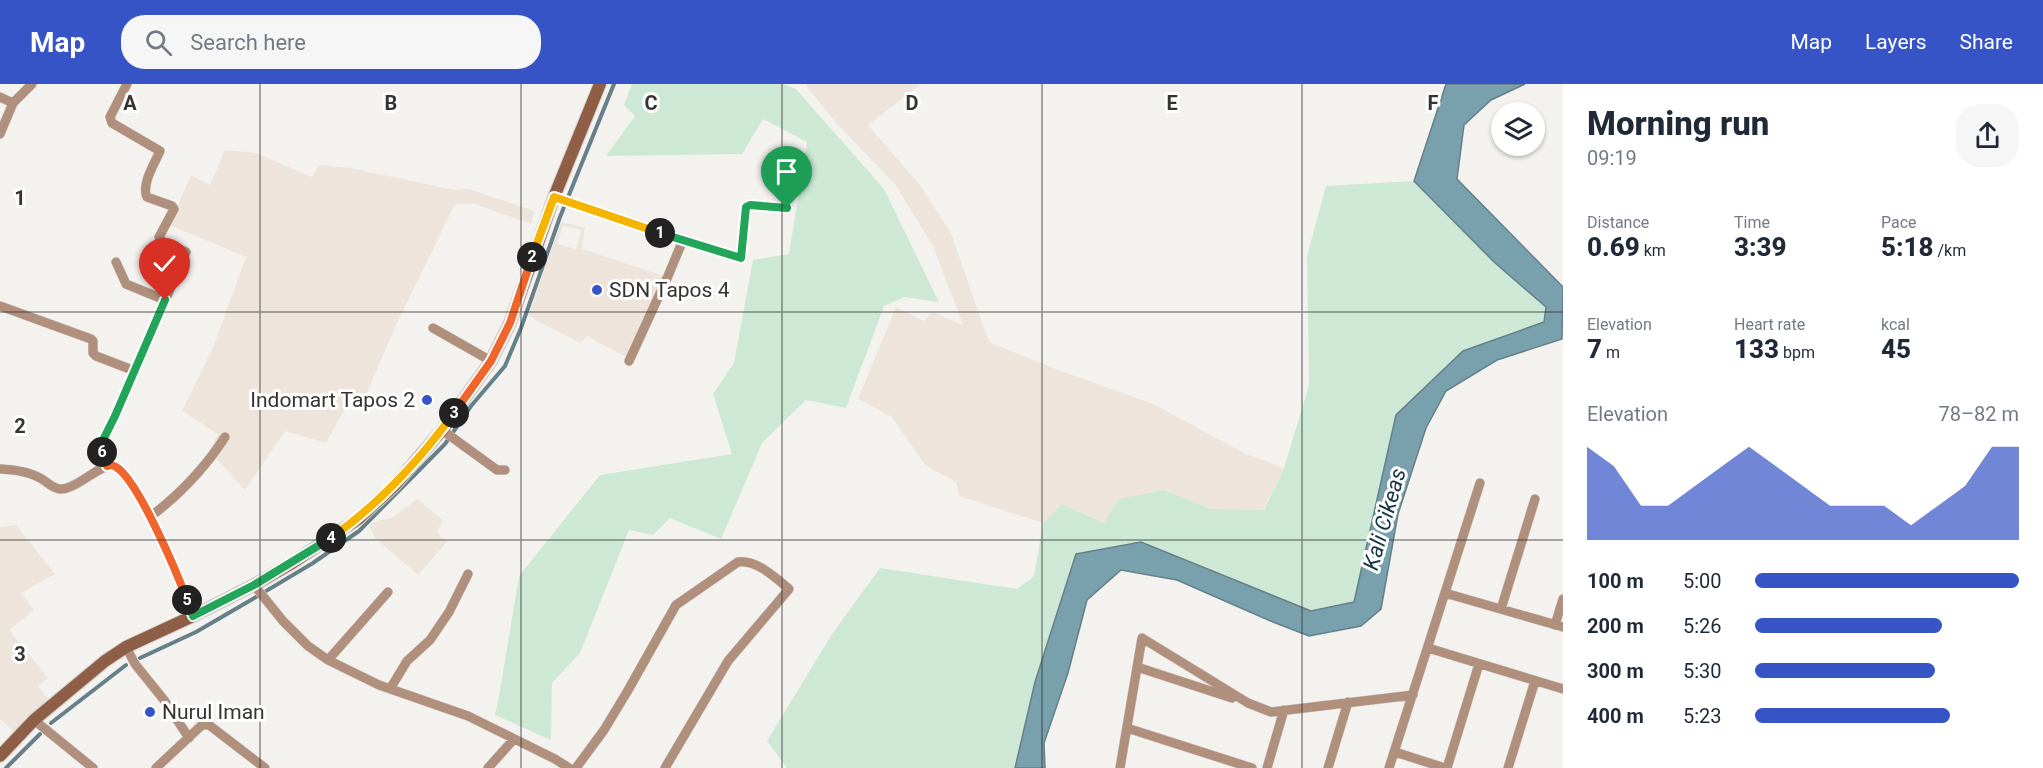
<!DOCTYPE html>
<html lang="en">
<head>
<meta charset="utf-8">
<style>
  :root { --surface:#fff; --page:#f6f6f7; --text:#1f2937; --muted:#747a83; --accent:#3654c5 }
  body { margin:0; font-family:Roboto,sans-serif; background:var(--page); color:var(--text); height:100vh; display:flex; flex-direction:column; font-size:22px; white-space:nowrap }
  * { box-sizing:border-box; margin:0 }
  p { font-size:20px; color:var(--muted) }
  .icon { flex:none; width:33px; height:33px; fill:none; stroke:currentColor; stroke-width:2; stroke-linecap:round; stroke-linejoin:round }
  .map { position:relative; flex:1; overflow:hidden }
  .side { display:flex; flex-direction:column; background:var(--surface); width:480px }
  .side>* { flex:none }
  .controls { position:absolute; left:1491px; top:18px; display:grid; gap:12px }
  .controls a { display:grid; place-items:center; width:54px; height:54px; border-radius:50%; background:var(--surface); box-shadow:0 2px 4px #0004; font-size:30px }
  .pin { position:absolute; display:grid; place-items:center; width:51px; height:51px; color:#fff; margin:-62px -26px; border-radius:50% 50% 50% 0; rotate:-45deg; box-shadow:0 0 6px #0007 }
  .pin .icon { rotate:45deg }
  .km { position:absolute; width:30px; height:30px; margin:-15px; border-radius:50%; background:#222; color:#fff; font-size:16px; line-height:30px; text-align:center }
  .round { display:grid; place-items:center; flex:none; width:63px; height:63px; border-radius:24px; background:var(--page) }
  .headline { display:flex; align-items:center; justify-content:space-between; height:102px; padding:0 24px }
  h1 { font-size:33px; font-weight:800; line-height:45px }
  .stats { display:grid; grid-template-columns:repeat(3,1fr); gap:9px; height:102px; padding:6px 24px }
  .stats div { display:grid; align-content:center }
  .stats b { font-size:26px; font-weight:800 }
  .stats small { font-size:16px; font-weight:400 }
  .stats p { font-size:16px }
  .chart { height:168px; padding:12px 24px }
  .chart p { display:flex; justify-content:space-between }
  .chart svg { width:100%; height:108px; margin-top:6px; fill:var(--accent); opacity:.7 }
  ul { padding:0 24px; list-style:none; font-size:20px }
  li { display:grid; grid-template-columns:96px 72px 1fr; align-items:center; height:45px }
  li i { height:15px; border-radius:8px; background:var(--accent) }
  header { display:flex; align-items:center; gap:36px; box-sizing:border-box; height:84px; padding:0 30px; background:var(--accent); color:#fff }
  header strong { font-size:28px }
  nav { display:flex; gap:33px; margin-inline-start:auto; font-size:21px }
  .search { width:420px; height:54px; background:var(--page); display:flex; align-items:center; gap:15px; box-sizing:border-box; padding:0 21px; border-radius:24px; color:var(--muted); font-size:22px }
  main { display:flex; flex:1; min-height:0 }
  .map>svg:first-child { display:block }
  .built { fill:#ede5dc; fill-rule:evenodd }
  .green { fill:#cde9d5 }
  .water { fill:#79a0ad; stroke:#658088; stroke-width:1.5 }
  .lines { fill:none; stroke-linecap:round; stroke-linejoin:round }
  .stream { stroke:#658088; stroke-width:4 }
  .minor-casing { stroke:#d2d0cd; stroke-width:10 }
  .secondary-casing { stroke:#d2d0cd; stroke-width:14 }
  .minor { stroke:#b08f7d; stroke-width:9 }
  .secondary { stroke:#8e5f46; stroke-width:12 }
  .split-1-casing { stroke:#fff; stroke-width:12 }
  .split-2-casing { stroke:#fff; stroke-width:12 }
  .split-3-casing { stroke:#fff; stroke-width:12 }
  .split-4-casing { stroke:#fff; stroke-width:12 }
  .split-5-casing { stroke:#fff; stroke-width:12 }
  .split-6-casing { stroke:#fff; stroke-width:12 }
  .split-7-casing { stroke:#fff; stroke-width:12 }
  .split-1 { stroke:#22a559; stroke-width:8 }
  .split-2 { stroke:#f5b400; stroke-width:8 }
  .split-3 { stroke:#f0652b; stroke-width:8 }
  .split-4 { stroke:#f5b400; stroke-width:8 }
  .split-5 { stroke:#22a559; stroke-width:8 }
  .split-6 { stroke:#f0652b; stroke-width:8 }
  .split-7 { stroke:#22a559; stroke-width:8 }
  .grid { fill:none; stroke:#353433; stroke-width:1.5; stroke-opacity:0.55 }
  .poi-dot { fill:#3654c5; stroke:#fff; stroke-width:2 }
  .labels { text-anchor:middle; stroke-width:6; stroke-linejoin:round; paint-order:stroke }
  .poi-label { font-size:21px; fill:#353433; stroke:#fff; text-anchor:start }
  .water-label { font-size:22px; font-style:italic; fill:#133843; stroke:#fff }
  .grid-label { font-size:20px; text-anchor:middle; font-weight:bold; fill:#353433; stroke:#fff; stroke-width:6; stroke-linejoin:round; paint-order:stroke }
</style>
</head>
<body>
<header>
<strong>Map</strong>
<div class="search"><svg class="icon" aria-label="search" viewBox="0 0 24 24"><circle cx="10" cy="10" r="6"/><path d="M15 15l6 6"/></svg>Search here</div>
<nav><a>Map</a><a>Layers</a><a>Share</a></nav>
</header>
<main>
<div class="map">
<svg width="1563" height="684" viewBox="0 0 1563 684">
  <rect width="100%" height="100%" fill="#f4f2ef"/>
  <path class="built" d="M805,0h116l-53,41 51,59 32,49 38,109 72,29 92,33 93,50 38,14 -21,42 -52,-1 -47,-19 -60,33 -42,-19 -19,19 -84,-27 -3,-14 -31,-17 -33,-48 -34,-18 38,-92 28,14 8,-9 31,13 -30,-79 -38,-62 -58,-60z
    M225,66l31,3 56,24 7,-12 31,3 105,22 11,-2 69,23 -4,13 -56,-20h-20l-59,121 -34,79 -16,3 -20,36 -41,-12 -40,59 -36,-39 9,-17 -36,-23 32,-66 32,-88 -77,-32 22,-50 19,10z
    M561,138l24,5 -3,22 81,27 -37,81 -39,-21 -7,7 -52,-27zM563,142l18,4 -5,19 -19,-5z
    M417,415l26,21 -6,12 10,10 -29,33 -43,-37 -6,-13 7,-4 15,-3z
    M16,441l39,49 -34,19 13,17 -25,20 39,48 -10,8 10,13 -34,33 -14,-13v-192z"/>
  <path class="green" d="M632,0h151l13,5 88,100 55,113 -35,-5 -20,9 -38,102 -40,-8 -44,43 -41,96 -51,-21 -17,17 -24,-5 -49,123 -28,30 -1,57 -56,-25 4,-19 20,-120 81,-101 132,-21 -19,-60 21,-31 19,-103 36,-6 18,-112 -44,-23 -21,35 -136,2 29,-40 -11,-11z
    M1414,97l80,81 52,45 -2,15 -81,29 -67,64 -42,187 -43,9 -170,-69 -65,11 -41,129 -20,86h-228l-20,-27 65,-107 48,-66 137,21 17,-13 9,-53 19,-19 42,19 15,-24 45,-9 47,19 53,1 20,-42 25,-83 -2,-129 19,-70z"/>
  <path class="water" d="M1446,0h79l-34,16 -27,25 -7,54 106,108 -1,52 -65,21 -51,31 -20,37 -28,86 -17,95 -20,17 -52,10 -36,-14 -96,-42 -56,-10 -34,30 -19,73 -24,70 1,25h-30l20,-86 41,-128 65,-12 170,69 43,-9 42,-187 67,-64 81,-29 2,-15 -52,-45 -80,-81z"/>
  <g class="lines">
    <path class="stream" d="M140,574l56,-26 55,-32 62,-37 46,-32 86,-87 26,-38 34,-40 16,-38 39,-111 54,-133
      M51,639l75,-58
      M6,684l34,-34"/>
    <g class="minor-casing">
      <path id="minor" d="M0,13l13,6
        M0,50l13,-31 19,-19
        M554,113l187,61 5,-51 4,-2 37,3
        M116,178l10,22 39,16
        M0,222l91,33 2,2v12l3,3 39,15
        M433,244l58,33
        M629,277l39,-85 15,-36
        M442,346l55,40h8
        M107,382c-11,-21 -2,-31 8,-50l71,-164 -24,-11 -3,-4 15,-28 -2,-3 -25,-9c-6,-13 8,-34 13,-46l-48,-28 -2,-6 17,-33
        M0,385c13,1 28,2 40,9 8,4 11,10 20,11 17,1 41,-27 54,-23 16,5 56,89 63,107 6,14 11,29 16,43
        M150,433c29,-22 55,-49 75,-80
        M254,501l29,36 25,25 20,14 51,25 89,31 87,43 14,9
        M1445,509l118,34
        M1501,525l34,-110
        M1555,541l8,-26
        M126,563l9,17 29,36 25,38
        M1428,564l135,41
        M328,576l60,-68
        M1137,583l95,31
        M390,605l17,-28 23,-21 19,-28 19,-38
        M34,636l59,48
        M1127,644l125,40
        M1395,668l50,16
        M156,684l46,-43h7l56,43
        M488,684l26,-29
        M576,684l28,-38 23,-38 49,-87 62,-43c18,-3 38,16 51,27l-61,72 -63,107
        M1120,684l22,-130 106,65 23,9 142,-17
        M1267,684l17,-58
        M1328,684l20,-66
        M1389,684l91,-285
        M1447,684l32,-104
        M1508,684l27,-87"/>
    </g>
    <g class="secondary-casing">
      <path id="secondary" d="M0,672l34,-36 71,-59 21,-14 67,-31 61,-31 38,-22 66,-44 36,-33 48,-56 49,-69 19,-38 44,-126 46,-113"/>
    </g>
    <use href="#minor" class="minor"/>
    <use href="#secondary" class="secondary"/>
  </g>
  <g class="lines">
    <g class="split-1-casing">
      <path id="split-1" d="M660,149l81,25 5,-51 4,-2 37,3"/>
    </g>
    <g class="split-2-casing">
      <path id="split-2" d="M532,173l22,-60 106,36"/>
    </g>
    <g class="split-3-casing">
      <path id="split-3" d="M454,329l37,-52 19,-38 22,-66"/>
    </g>
    <g class="split-4-casing">
      <path id="split-4" d="M331,454c48,-34 88,-77 123,-125"/>
    </g>
    <g class="split-5-casing">
      <path id="split-5" d="M187,516l6,16 61,-31 77,-47"/>
    </g>
    <g class="split-6-casing">
      <path id="split-6" d="M102,368l5,14c5,-1 5,-1 9,1 22,13 61,106 71,133"/>
    </g>
    <g class="split-7-casing">
      <path id="split-7" d="M102,368l2,-14 11,-22 50,-116"/>
    </g>
    <use href="#split-1" class="split-1"/>
    <use href="#split-2" class="split-2"/>
    <use href="#split-3" class="split-3"/>
    <use href="#split-4" class="split-4"/>
    <use href="#split-5" class="split-5"/>
    <use href="#split-6" class="split-6"/>
    <use href="#split-7" class="split-7"/>
  </g>
  <path class="grid" d="M260,0v684M521,0v684M782,0v684M1042,0v684M1302,0v684M0,228h1563M0,456h1563"/>
  <g class="poi-dot">
    <circle cx="597" cy="206" r="6"/>
    <circle cx="427" cy="316" r="6"/>
    <circle cx="150" cy="628" r="6"/>
  </g>
  <g class="labels">
    <g class="poi-label">
      <text x="609" y="213">SDN Tapos 4</text>
      <text x="415" y="323" text-anchor="end">Indomart Tapos 2</text>
      <text x="162" y="635">Nurul Iman</text>
    </g>
    <g class="water-label">
      <text transform="translate(1384 435) rotate(-74)" y="8">Kali Cikeas</text>
    </g>
  </g>
  <g class="grid-label">
    <text x="130" y="26">A</text>
    <text x="391" y="26">B</text>
    <text x="651" y="26">C</text>
    <text x="912" y="26">D</text>
    <text x="1172" y="26">E</text>
    <text x="1433" y="26">F</text>
    <text x="20" y="121">1</text>
    <text x="20" y="349">2</text>
    <text x="20" y="577">3</text>
  </g>
</svg>
<div class="controls">
<a><svg class="icon" aria-label="layers" viewBox="0 0 24 24"><path d="M12 4l9 5-9 5-9-5zM3 14l9 5 9-5"/></svg></a>
</div>
<div class="pin" style="left:787px;top:124px;background:#1e9e55"><svg class="icon" aria-label="arrive" viewBox="0 0 24 24"><path d="M6 21V4h12l-3 4 3 4H6"/></svg></div>
<div class="pin" style="left:165px;top:216px;background:#d93025"><svg class="icon" aria-label="check" viewBox="0 0 24 24"><path d="M5 12l5 5 9-10"/></svg></div>
<b class="km" style="left:660px;top:149px">1</b>
<b class="km" style="left:532px;top:173px">2</b>
<b class="km" style="left:454px;top:329px">3</b>
<b class="km" style="left:331px;top:454px">4</b>
<b class="km" style="left:187px;top:516px">5</b>
<b class="km" style="left:102px;top:368px">6</b>
</div>
<section class="side">
<div class="headline"><div><h1>Morning run</h1><p>09:19</p></div><a class="round"><svg class="icon" aria-label="share" viewBox="0 0 24 24"><path d="M12 15V3M7 8l5-5 5 5M5 13v7h14v-7"/></svg></a></div>
<div class="stats">
<div><p>Distance</p><b>0.69<small> km</small></b></div>
<div><p>Time</p><b>3:39</b></div>
<div><p>Pace</p><b>5:18<small> /km</small></b></div>
</div>
<div class="stats">
<div><p>Elevation</p><b>7<small> m</small></b></div>
<div><p>Heart rate</p><b>133<small> bpm</small></b></div>
<div><p>kcal</p><b>45</b></div>
</div>
<div class="chart"><p><span>Elevation</span>78–82 m</p>
<svg viewBox="0 0 160 44" preserveAspectRatio="none"><path d="M0 44V6L10 14L20 30L30 30L40 22L50 14L60 6L70 14L80 22L90 30L100 30L110 30L120 38L130 30L140 22L150 6L160 6V44z"/></svg>
</div>
<ul>
<li><b>100 m</b>5:00<i style="width:100%"></i></li>
<li><b>200 m</b>5:26<i style="width:71%"></i></li>
<li><b>300 m</b>5:30<i style="width:68%"></i></li>
<li><b>400 m</b>5:23<i style="width:74%"></i></li>
</ul>
</section>
</main>
</body>
</html>
